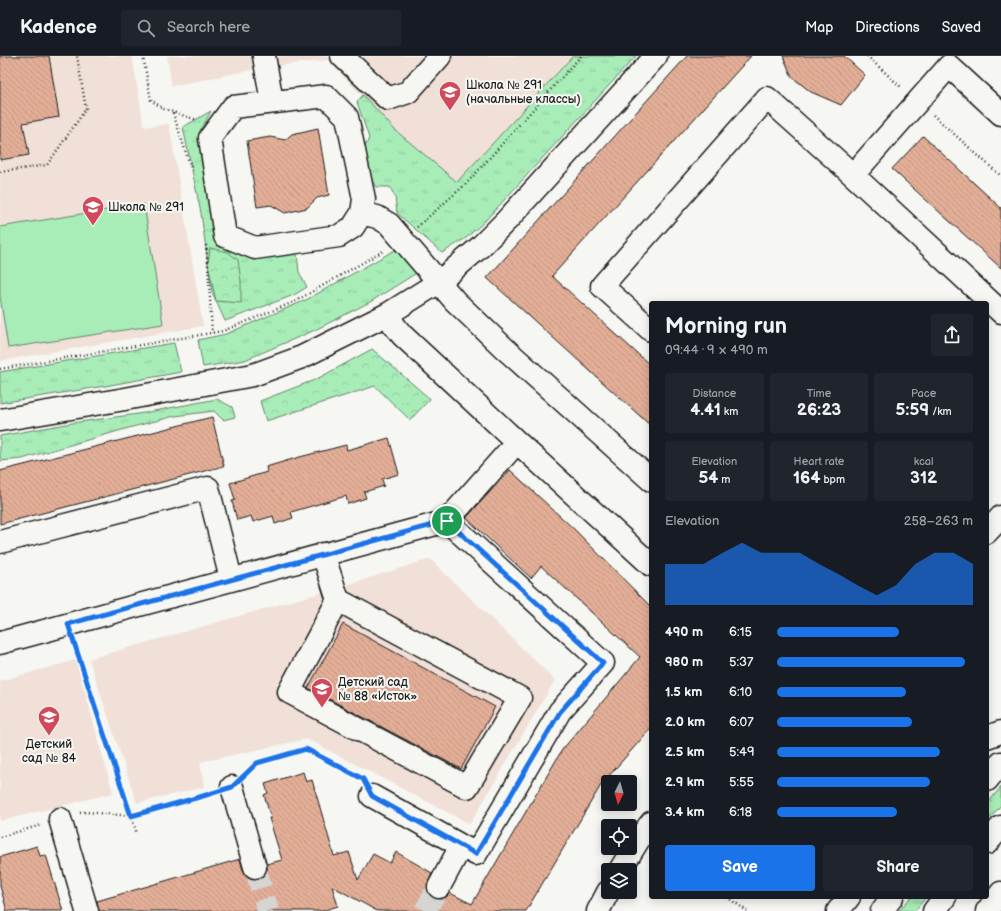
<!DOCTYPE html>
<html lang="en">
<head>
<meta charset="utf-8">
<style>
  :root { --surface:#171b24; --page:#20242c; --text:#f1f3f6; --muted:#9ea1a6; --line:#363941; --accent:#1a73e8 }
  body { margin:0; font-family:"Balsamiq Sans",sans-serif; background:var(--page); color:var(--text); height:100vh; display:flex; flex-direction:column; font-size:15px; white-space:nowrap }
  * { box-sizing:border-box; margin:0 }
  p { font-size:13px; color:var(--muted) }
  .icon { flex:none; width:22px; height:22px; fill:none; stroke:currentColor; stroke-width:2; stroke-linecap:round; stroke-linejoin:round }
  .map { position:relative; flex:1; overflow:hidden }
  .side { position:absolute; left:649px; top:245px; width:340px; height:598px; display:flex; flex-direction:column; background:var(--surface); border-radius:4px; box-shadow:0 2px 10px #0003 }
  .side>* { flex:none }
  .needle { width:26px; rotate:185deg }
  .fabs { position:absolute; left:601px; top:719px; display:grid; gap:8px }
  .fabs a { display:grid; place-items:center; width:36px; height:36px; border-radius:4px; background:var(--surface); box-shadow:0 2px 10px #0003; font-size:20px }
  .pin { position:absolute; display:grid; place-items:center; width:34px; height:34px; color:#fff; margin:-17px; border:2px solid #fff; border-radius:50%; box-shadow:0 1px 4px #0007 }
  .round { display:grid; place-items:center; flex:none; width:42px; height:42px; border-radius:4px; background:var(--page) }
  .overview { display:flex; align-items:center; justify-content:space-between; height:68px; padding:0 16px }
  h1 { font-size:22px; font-weight:800; line-height:30px }
  .stats { display:grid; grid-template-columns:repeat(3,1fr); gap:6px; height:68px; padding:4px 16px }
  .stats div { display:grid; align-content:center; border-radius:4px; background:var(--page); text-align:center }
  .stats b { font-size:17px; font-weight:800 }
  .stats small { font-size:11px; font-weight:400 }
  .stats p { font-size:11px }
  .chart { height:112px; padding:8px 16px }
  .chart p { display:flex; justify-content:space-between }
  .chart svg { width:100%; height:72px; margin-top:4px; fill:var(--accent); opacity:.7 }
  .action { display:flex; gap:8px; margin-top:auto; padding:8px 16px }
  .action a { flex:1; height:46px; border-radius:4px; background:var(--accent); color:#fff; font-size:16px; font-weight:800; line-height:46px; text-align:center }
  .action a+a { background:var(--page); color:var(--text) }
  ul { padding:0 16px; list-style:none; font-size:13px }
  li { display:grid; grid-template-columns:64px 48px 1fr; align-items:center; height:30px }
  li i { height:10px; border-radius:5px; background:var(--accent) }
  header { display:flex; align-items:center; gap:24px; box-sizing:border-box; height:56px; padding:0 20px; background:var(--surface); border-bottom:1px solid var(--line) }
  header strong { font-size:19px }
  nav { display:flex; gap:22px; margin-inline-start:auto; font-size:14px }
  .search { width:280px; height:36px; background:var(--page); display:flex; align-items:center; gap:10px; box-sizing:border-box; padding:0 14px; border-radius:4px; color:var(--muted); font-size:15px }
  .map>svg:first-child { display:block }
  .built { fill:#f0e0d7 }
  .grass { fill:url(#grass-tufts); stroke:#62846a }
  .forest { fill:url(#forest-crowns); stroke:#62846a }
  .garden { fill:#a8edb8; stroke:#62846a }
  .building { fill:url(#building-back-hatch); stroke:#1c1c1c }
  .lines { fill:none; stroke-linecap:round; stroke-linejoin:round }
  .minor-tunnel { stroke:#d5d5d2; stroke-width:22; stroke-dasharray:22 11; stroke-linecap:butt }
  .minor-casing { stroke:#1c1c1c; stroke-width:25 }
  .path { stroke:#1c1c1c; stroke-width:2.5; stroke-dasharray:1 3; stroke-linecap:butt }
  .minor { stroke:#f6f6f2; stroke-width:22 }
  .route-casing { stroke:#fff; stroke-width:8 }
  .route { stroke:#1a73e8; stroke-width:5 }
  .labels { text-anchor:middle; stroke-width:4; stroke-linejoin:round; paint-order:stroke }
  .poi-label { font-size:12px; fill:#1c1c1c; stroke:#f6f6f2; text-anchor:start }
</style>
</head>
<body>
<header>
<strong>Kadence</strong>
<div class="search"><svg class="icon" aria-label="search" viewBox="0 0 24 24"><circle cx="10" cy="10" r="6"/><path d="M15 15l6 6"/></svg>Search here</div>
<nav><a>Map</a><a>Directions</a><a>Saved</a></nav>
</header>
<div class="map">
<svg width="1001" height="855" viewBox="0 0 1001 855">
  <defs>
    <pattern id="grass-tufts" width="24" height="20" patternUnits="userSpaceOnUse"><rect width="24" height="20" fill="#a8edb8"/><path d="M3 7l-1-3M5 7V3M7 7l1-3M15 17l-1-3M17 17v-4M19 17l1-3" fill="none" stroke="#90cb9e"/></pattern>
    <pattern id="forest-crowns" width="20" height="18" patternUnits="userSpaceOnUse"><rect width="20" height="18" fill="#a8edb8"/><path d="M2 6a3 3 0 1 1 6 0M12 15a3 3 0 1 1 6 0" fill="none" stroke="#90cb9e"/></pattern>
    <pattern id="building-back-hatch" width="6" height="6" patternUnits="userSpaceOnUse"><rect width="6" height="6" fill="#e3ae97"/><path d="M-1 5l2 2M0 0l6 6M5-1l2 2" fill="none" stroke="#c29582"/></pattern>
  </defs>
  <rect width="100%" height="100%" fill="#f6f6f2"/>
  <filter id="ink" filterUnits="userSpaceOnUse"><feTurbulence type="fractalNoise" baseFrequency=".025" numOctaves="2"/><feDisplacementMap in="SourceGraphic" scale="8" xChannelSelector="R" yChannelSelector="G"/><feConvolveMatrix kernelMatrix="1 2 1 2 8 2 1 2 1" color-interpolation-filters="sRGB"/></filter>
  <g filter="url(#ink)">
    <path class="built" d="M0,0h132l12,71 25,-3 34,202 -203,35z
      M167,0h406l-116,127 -62,-53 -67,-70 -62,7 -94,19z
      M430,503l125,121 -85,144 -163,-85 -107,23 4,25 -67,16 -48,-144 245,-70z
      M76,604l37,133 -113,28v-140z"/>
    <path class="grass" d="M573,0h63l-152,166 -18,16 -24,15 -45,-40 -2,-16 -5,-10h-14l-10,-16 -4,-17 7,-16 -12,-36 6,-7 32,35 62,52z
      M211,55l-9,17 18,109 54,15 23,2 2,18 8,15 -13,8 -69,26 -13,-29 -11,-79 -18,-86z
      M395,194l23,22 -48,30 -55,28 -70,30 -42,7 -5,-27 28,-6 80,-34z
      M174,287l7,29 -76,14 -105,17v-31z
      M217,343l15,8 3,10 -12,3 -9,-9 -39,5 -43,11 -110,32 -22,2v-25l72,-13 66,-9z
      M1001,731v18l-14,17v-18z
      M911,841h15l-11,14h-16z"/>
    <path class="forest" d="M210,192l18,4 10,8 3,21v22l-25,-2 -8,-37z
      M372,293l58,50 -20,21 -35,-34 -109,35 -6,-20 57,-22z"/>
    <path class="garden" d="M144,148l19,120 -155,24 -8,-52v-69z"/>
    <path class="building" d="M0,0h49l10,61 -36,6 6,32 -29,5z
      M687,0h64l-199,220 99,90v60l-164,-148z
      M783,0h61l21,19 -24,30 -30,-13 -19,-15z
      M318,72l11,67 -12,3 -10,10 -22,5 -14,-8 -14,2 -10,-66 23,-4 15,3 7,-6z
      M923,80l78,72v60l-109,-99z
      M212,361l12,49 -224,58v-53z
      M389,382l10,36 -17,5 2,7 -20,6 2,6 -18,6 -2,-8 -55,16 2,6 -18,6 -2,-8 -20,6 -2,-6 -14,4 -5,-19 3,-1 -5,-17 37,-11 -1,-5 30,-9 50,-13 1,5z
      M510,414l65,60 76,77v121l-50,57 -75,126h-149l-45,-25 6,20 -16,5h-223l-2,-10 143,-42 3,11 4,6 5,3h6l6,-3 3,-6v-6l15,-4 -13,-42h2l-7,-23 4,-2 -3,-9 38,-12 3,10 6,-2 22,76 15,-4 9,28 15,-26 17,9 6,-11 36,21 -5,14 1,6 5,5 6,1 6,-1 5,-5 22,11 90,-154 78,-93 -99,-91 -10,12 -65,-60z
      M343,568l152,83 -34,62 -153,-81z
      M37,790l3,10 6,-1 17,56h-56l-7,-25v-29z"/>
    <g class="lines">
      <path class="minor-tunnel" d="M255,811l13,44
        M425,855l14,-24"/>
      <g class="minor-casing">
        <path id="minor" d="M264,0l8,46
          M342,0l46,43 20,-7 32,-36
          M853,119l96,-109 52,48
          M362,157l-9,14 -14,9 -84,12 -30,-12 -15,-98 23,-31 93,-11 21,21 17,82 -2,14 15,4 12,7 66,77 48,46 148,133
          M388,258l6,11 8,10 115,107 134,123
          M651,274l-49,-44 165,-188 86,77 148,137
          M0,364l125,-21 128,-24 49,-18 86,-43 51,-32 41,-35 27,-27 149,-164
          M987,476l14,-15
          M0,486l208,-54 23,91
          M323,498l15,46 -49,92 178,95 53,-89 -182,-98
          M0,587l447,-122 70,-79
          M987,681l14,-5
          M987,724l14,-17
          M232,731l23,80
          M372,740l104,58 84,-143 43,-48 -156,-142
          M60,763l27,92
          M987,787l14,-16
          M620,814l21,-34 10,-13
          M439,831l22,-41
          M598,855l10,-19
          M838,855l11,-14
          M882,855l10,-14
          M934,855l11,-14
          M987,855l14,-18"/>
      </g>
      <path class="path" d="M143,0l8,44 13,9 33,11
        M867,0l35,32
        M173,57l19,58
        M933,59l68,61
        M0,116l47,-7 39,-56 -9,-53
        M417,171l50,-44 114,-127
        M206,189l2,19 4,69
        M0,313l223,-38 71,-29 91,-52
        M75,588l62,190
        M246,718l11,-11 49,-14 56,29
        M80,757l6,-1 45,4 83,-23
        M0,781l41,-12
        M727,841l20,14"/>
      <use href="#minor" class="minor"/>
    </g>
  </g>
  <g class="lines" filter="url(#ink)">
    <g class="route-casing">
      <path id="route" d="M447,465l156,142 -43,49 -84,142 -104,-58 -9,-17 -57,-30 -49,14 -25,24 -29,9 -72,20 -63,-192z"/>
    </g>
    <use href="#route" class="route"/>
  </g>
  <defs>
    <g id="school-pin" transform="scale(1.15)"><path d="M0 17L-7.5 6A9.5 9.5 0 1 1 7.5 6Z" fill="#d1495b" stroke="#f6f6f2"/><path d="M0-5L7-2L0 1L-7-2ZM-4 1L0 2.5L4 1V4Q0 6-4 4Z" fill="#fff"/></g>
  </defs>
  <g fill-rule="evenodd">
    <use href="#school-pin" x="450" y="36"/>
    <use href="#school-pin" x="93" y="151"/>
    <use href="#school-pin" x="322" y="633"/>
    <use href="#school-pin" x="49" y="661"/>
  </g>
  <g class="labels">
    <g class="poi-label">
      <text x="466" y="33">Школа № 291<tspan x="466" dy="14">(начальные классы)</tspan></text>
      <text x="108" y="155">Школа № 291</text>
      <text x="338" y="630">Детский сад<tspan x="338" dy="14">№ 88 «Исток»</tspan></text>
      <text x="49" y="692" text-anchor="middle">Детский<tspan x="49" dy="14">сад № 84</tspan></text>
    </g>
  </g>
</svg>
<div class="fabs">
<a><svg class="needle" viewBox="-14 -14 28 28"><path d="M0-13l5 13h-10z" fill="#e53935"/><path d="M0 13l5-13h-10z" fill="#9ea1a6"/></svg></a>
<a><svg class="icon" aria-label="locate" viewBox="0 0 24 24"><circle cx="12" cy="12" r="6"/><path d="M12 2v4M12 18v4M2 12h4M18 12h4"/></svg></a>
<a><svg class="icon" aria-label="layers" viewBox="0 0 24 24"><path d="M12 4l9 5-9 5-9-5zM3 14l9 5 9-5"/></svg></a>
</div>
<div class="pin" style="left:447px;top:465px;background:#1e9e55"><svg class="icon" aria-label="arrive" viewBox="0 0 24 24"><path d="M6 21V4h12l-3 4 3 4H6"/></svg></div>
<section class="side">
<div class="overview"><div><h1>Morning run</h1><p>09:44 · 9 × 490 m</p></div><a class="round"><svg class="icon" aria-label="share" viewBox="0 0 24 24"><path d="M12 15V3M7 8l5-5 5 5M5 13v7h14v-7"/></svg></a></div>
<div class="stats">
<div><p>Distance</p><b>4.41<small> km</small></b></div>
<div><p>Time</p><b>26:23</b></div>
<div><p>Pace</p><b>5:59<small> /km</small></b></div>
</div>
<div class="stats">
<div><p>Elevation</p><b>54<small> m</small></b></div>
<div><p>Heart rate</p><b>164<small> bpm</small></b></div>
<div><p>kcal</p><b>312</b></div>
</div>
<div class="chart"><p><span>Elevation</span>258–263 m</p>
<svg viewBox="0 0 160 44" preserveAspectRatio="none"><path d="M0 44V19L10 19L20 19L30 12L40 6L50 12L60 12L70 12L80 19L90 25L100 32L110 38L120 32L130 19L140 12L150 12L160 19V44z"/></svg>
</div>
<ul>
<li><b>490 m</b>6:15<i style="width:62%"></i></li>
<li><b>980 m</b>5:37<i style="width:96%"></i></li>
<li><b>1.5 km</b>6:10<i style="width:66%"></i></li>
<li><b>2.0 km</b>6:07<i style="width:69%"></i></li>
<li><b>2.5 km</b>5:49<i style="width:83%"></i></li>
<li><b>2.9 km</b>5:55<i style="width:78%"></i></li>
<li><b>3.4 km</b>6:18<i style="width:61%"></i></li>
</ul>
<div class="action"><a>Save</a><a>Share</a></div>
</section>
</div>
</body>
</html>
